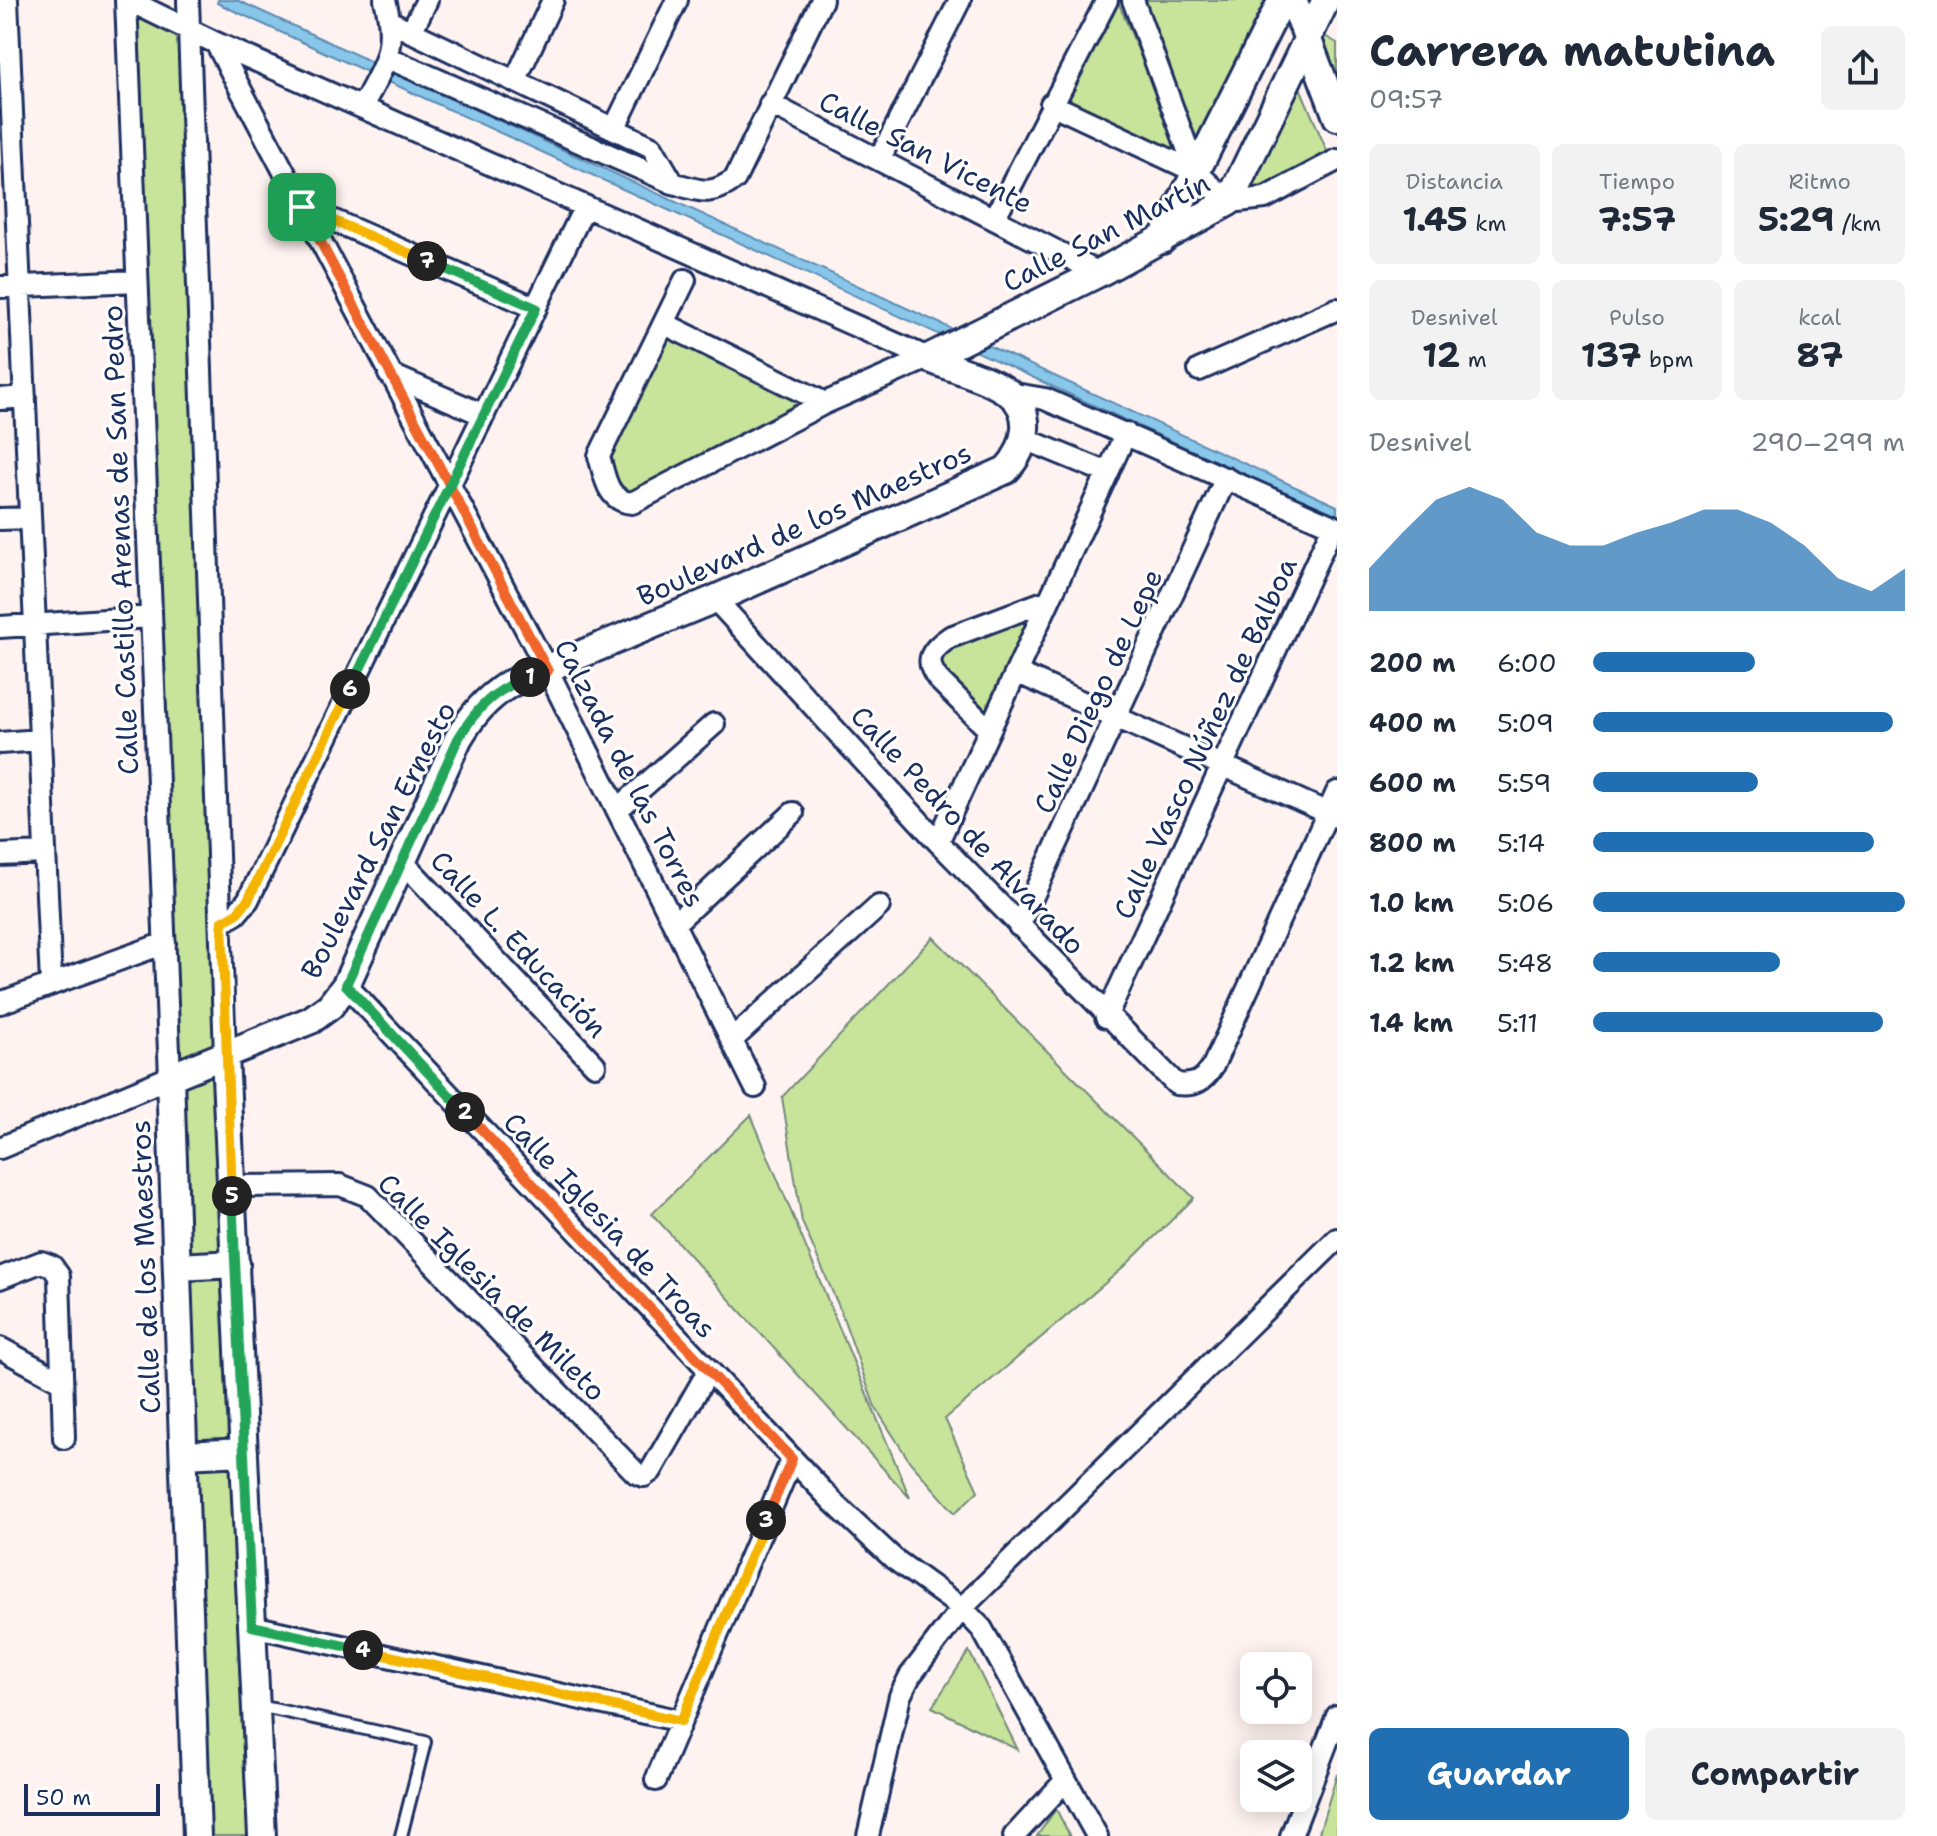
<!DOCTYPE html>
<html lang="es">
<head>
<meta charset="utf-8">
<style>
  :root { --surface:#fff; --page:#f2f2f3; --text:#1f2937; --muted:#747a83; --accent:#1f6fb2 }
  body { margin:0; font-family:"Shantell Sans",sans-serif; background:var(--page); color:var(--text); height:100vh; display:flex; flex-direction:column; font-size:30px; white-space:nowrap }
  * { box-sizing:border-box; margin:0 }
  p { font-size:26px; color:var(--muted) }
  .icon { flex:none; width:44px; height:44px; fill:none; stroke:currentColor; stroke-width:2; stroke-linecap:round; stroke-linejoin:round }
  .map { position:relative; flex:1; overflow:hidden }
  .sheet { display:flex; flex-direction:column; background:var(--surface); width:600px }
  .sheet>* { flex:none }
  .fabs { position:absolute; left:1240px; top:1652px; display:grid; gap:16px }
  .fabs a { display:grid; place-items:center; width:72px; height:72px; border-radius:12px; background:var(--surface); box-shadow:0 4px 20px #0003; font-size:40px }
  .scale { position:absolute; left:24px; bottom:20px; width:136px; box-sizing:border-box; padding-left:8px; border:4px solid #1b2f5e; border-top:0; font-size:22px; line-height:28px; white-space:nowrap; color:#1b2f5e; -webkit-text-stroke:6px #fff; paint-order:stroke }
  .pin { position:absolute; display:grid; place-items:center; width:68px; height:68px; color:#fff; margin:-34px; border-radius:16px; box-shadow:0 4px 12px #0006 }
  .km { position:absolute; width:40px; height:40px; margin:-20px; border-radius:50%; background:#222; color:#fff; font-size:22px; line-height:40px; text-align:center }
  .round { display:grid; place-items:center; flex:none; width:84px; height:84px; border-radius:12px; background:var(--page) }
  .headline { display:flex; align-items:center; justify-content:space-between; height:136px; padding:0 32px }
  h1 { font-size:44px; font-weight:700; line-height:60px }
  .stats { display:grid; grid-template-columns:repeat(3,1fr); gap:12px; height:136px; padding:8px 32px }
  .stats div { display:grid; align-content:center; border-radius:12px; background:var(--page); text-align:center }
  .stats b { font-size:34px; font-weight:700 }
  .stats small { font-size:22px; font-weight:400 }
  .stats p { font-size:22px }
  .chart { height:224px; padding:16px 32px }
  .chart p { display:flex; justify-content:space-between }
  .chart svg { width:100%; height:144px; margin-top:8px; fill:var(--accent); opacity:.7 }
  .button { display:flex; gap:16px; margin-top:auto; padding:16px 32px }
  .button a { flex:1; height:92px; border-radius:12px; background:var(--accent); color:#fff; font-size:32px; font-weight:700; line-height:92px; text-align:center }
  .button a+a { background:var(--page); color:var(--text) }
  ul { padding:0 32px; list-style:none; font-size:26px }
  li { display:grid; grid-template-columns:128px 96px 1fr; align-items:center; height:60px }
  li i { height:20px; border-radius:10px; background:var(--accent) }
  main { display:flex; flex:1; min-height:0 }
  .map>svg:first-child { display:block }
  .green { fill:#c8e39a; stroke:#72897c; stroke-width:2 }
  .water { fill:#88c7e9; stroke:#5c8ab1; stroke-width:2 }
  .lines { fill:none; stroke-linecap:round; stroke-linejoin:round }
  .lane-casing { stroke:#1b2f5e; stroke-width:16 }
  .street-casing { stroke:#1b2f5e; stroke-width:26 }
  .secondary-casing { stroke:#1b2f5e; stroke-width:32 }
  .lane { stroke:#fff; stroke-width:10 }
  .street { stroke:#fff; stroke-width:20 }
  .secondary { stroke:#fff; stroke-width:26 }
  .split-1-casing { stroke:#fff; stroke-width:16 }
  .split-2-casing { stroke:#fff; stroke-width:16 }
  .split-3-casing { stroke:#fff; stroke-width:16 }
  .split-4-casing { stroke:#fff; stroke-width:16 }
  .split-5-casing { stroke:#fff; stroke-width:16 }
  .split-6-casing { stroke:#fff; stroke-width:16 }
  .split-7-casing { stroke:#fff; stroke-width:16 }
  .split-8-casing { stroke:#fff; stroke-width:16 }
  .split-1 { stroke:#f0652b; stroke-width:10 }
  .split-2 { stroke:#22a559; stroke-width:10 }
  .split-3 { stroke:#f0652b; stroke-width:10 }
  .split-4 { stroke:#f5b400; stroke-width:10 }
  .split-5 { stroke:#22a559; stroke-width:10 }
  .split-6 { stroke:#f5b400; stroke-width:10 }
  .split-7 { stroke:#22a559; stroke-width:10 }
  .split-8 { stroke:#f5b400; stroke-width:10 }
  .labels { text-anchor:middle; stroke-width:6; stroke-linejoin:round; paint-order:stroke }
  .street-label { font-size:28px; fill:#1b2f5e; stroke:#fff }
</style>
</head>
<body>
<main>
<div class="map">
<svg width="1337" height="1836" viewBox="0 0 1337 1836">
  <rect width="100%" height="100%" fill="#fff3f1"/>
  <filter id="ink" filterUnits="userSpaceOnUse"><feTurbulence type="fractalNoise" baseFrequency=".0125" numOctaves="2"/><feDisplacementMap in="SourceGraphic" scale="16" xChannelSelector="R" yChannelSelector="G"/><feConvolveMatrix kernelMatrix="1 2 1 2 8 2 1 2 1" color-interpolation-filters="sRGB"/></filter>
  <g filter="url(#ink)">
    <path class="green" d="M1141,0h129l-75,147z
      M1113,1h5l66,161 -125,-60z
      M129,4l57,27 70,1805h-52z
      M1316,31l21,12v55z
      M1299,85l31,73 -66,36 -22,3z
      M665,337l146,68 -178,91 -17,-9 -11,-31z
      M1033,617l-47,95 -46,-46 2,-12z
      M933,937l261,261 -71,70 -178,151 33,72 -23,22 -45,-51 -35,-55 -35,-98 -38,-87 -20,-125z
      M751,1115l159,383 -258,-284z
      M969,1651l49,99 -86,-43z
      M1337,1774v62h-19z
      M1056,1809l14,27h-33z"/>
    <path class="water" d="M218,0h19l1100,506v11l-1120,-514z"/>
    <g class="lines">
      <g class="lane-casing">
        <path id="lane" d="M259,1706l166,36 -24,94"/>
      </g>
      <g class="street-casing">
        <path id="street" d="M7,0l44,984
          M128,0l88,43 712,315
          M188,0l37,1055
          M1133,0l63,172
          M391,22l261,125 21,36
          M411,32l16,-32
          M216,43l332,628 207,416
          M388,58l285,125c28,8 37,14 62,-4l87,-179
          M515,81l38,-81
          M770,104l329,169
          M1051,104l145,68 33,30 36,-4 72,-38
          M362,107c22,-42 36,-59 23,-107
          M614,129l63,-129
          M879,160l81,-160
          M302,207l234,101
          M994,219l113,-219
          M685,280l-86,176c6,21 8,45 33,47l193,-100 103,-45
          M0,287l137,-6
          M665,324l160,79
          M1199,370l138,-61
          M389,374l95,41
          M1009,393l36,6 292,129
          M0,399l25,-2
          M1025,439l83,34
          M0,519l30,-1
          M715,599l223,243 238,242c19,2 27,-2 37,-18l124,-274
          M0,627l151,-10
          M1016,672l321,145
          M989,730l-51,-51c-15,-19 -6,-30 12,-42l99,-37
          M0,743l40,-3
          M617,810l97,-86
          M938,842l188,-409
          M0,855l45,-2
          M402,861l193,204
          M222,922l14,-8 12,-14 337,-694
          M674,924l119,-111
          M1019,926l207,-448
          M346,985l488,518 60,56 68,49 20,21 115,207
          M0,1003l165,-60
          M1106,1017l227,-491
          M732,1040l147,-134
          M0,1148l170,-71 -44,-1077
          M232,1186l108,-1 28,11 268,277 8,3 7,-5 58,-101
          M0,1278l41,-16 11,4 7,10 5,162
          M0,1348l61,33
          M252,1626l429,95
          M656,1780l136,-321
          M868,1836l32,-140 10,-20 52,-68 375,-369
          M1014,1836l52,-56
          M1291,1836l46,-120"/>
      </g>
      <g class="secondary-casing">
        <path id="secondary" d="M1293,0l44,117
          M1162,240l120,-240
          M928,358l171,-85 130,-71 97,-202
          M225,1055l37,781
          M177,1267l59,-3
          M184,1455l60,-3
          M197,1836l-27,-759 141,-57 19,-14 16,-21 112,-246c14,-24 28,-40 51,-55l206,-85 291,-129c19,-20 30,-57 3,-77 -22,-16 -56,-24 -81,-35"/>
      </g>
      <use href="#lane" class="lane"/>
      <use href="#street" class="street"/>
      <use href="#secondary" class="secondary"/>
    </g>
  </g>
  <g class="lines" filter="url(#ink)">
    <g class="split-1-casing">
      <path id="split-1" d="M302,207l246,464 -18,6"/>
    </g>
    <g class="split-2-casing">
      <path id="split-2" d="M465,1112l-119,-127 112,-246c19,-32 37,-50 72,-62"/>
    </g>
    <g class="split-3-casing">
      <path id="split-3" d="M465,1112l327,347 -26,61"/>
    </g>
    <g class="split-4-casing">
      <path id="split-4" d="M363,1650l318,71 85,-201"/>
    </g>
    <g class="split-5-casing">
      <path id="split-5" d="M232,1196l20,430 111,24"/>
    </g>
    <g class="split-6-casing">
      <path id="split-6" d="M232,1196l-10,-274 14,-8 12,-14 102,-211"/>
    </g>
    <g class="split-7-casing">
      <path id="split-7" d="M350,689l186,-381 -109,-47"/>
    </g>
    <g class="split-8-casing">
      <path id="split-8" d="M302,207l125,54"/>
    </g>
    <use href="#split-1" class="split-1"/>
    <use href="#split-2" class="split-2"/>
    <use href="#split-3" class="split-3"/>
    <use href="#split-4" class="split-4"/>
    <use href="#split-5" class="split-5"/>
    <use href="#split-6" class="split-6"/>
    <use href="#split-7" class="split-7"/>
    <use href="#split-8" class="split-8"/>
  </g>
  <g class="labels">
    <g class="street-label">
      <text transform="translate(926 152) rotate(27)" y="10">Calle San Vicente</text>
      <text transform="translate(1106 232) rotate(-27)" y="10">Calle San Martín</text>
      <text transform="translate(804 524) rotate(-24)" y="10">Boulevard de los Maestros</text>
      <text transform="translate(120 540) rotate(-92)" y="10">Calle Castillo Arenas de San Pedro</text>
      <text transform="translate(1098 691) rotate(-65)" y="10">Calle Diego de Lepe</text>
      <text transform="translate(1205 738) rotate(-65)" y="10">Calle Vasco Núñez de Balboa</text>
      <text transform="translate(630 773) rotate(63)" y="10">Calzada de las Torres</text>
      <text transform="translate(968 830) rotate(47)" y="10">Calle Pedro de Alvarado</text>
      <text transform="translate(378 840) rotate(-63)" y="10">Boulevard San Ernesto</text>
      <text transform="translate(519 944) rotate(47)" y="10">Calle L. Educación</text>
      <text transform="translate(610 1225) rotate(47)" y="10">Calle Iglesia de Troas</text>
      <text transform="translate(145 1267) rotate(-92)" y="10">Calle de los Maestros</text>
      <text transform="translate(492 1287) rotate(45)" y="10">Calle Iglesia de Mileto</text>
    </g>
  </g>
</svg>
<div class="fabs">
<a><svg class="icon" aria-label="locate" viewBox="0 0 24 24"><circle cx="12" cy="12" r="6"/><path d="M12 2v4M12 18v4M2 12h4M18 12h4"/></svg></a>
<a><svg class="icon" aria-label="layers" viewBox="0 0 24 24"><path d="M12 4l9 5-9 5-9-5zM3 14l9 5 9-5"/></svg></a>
</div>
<div class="scale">50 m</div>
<div class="pin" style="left:302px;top:207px;background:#1e9e55"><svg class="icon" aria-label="arrive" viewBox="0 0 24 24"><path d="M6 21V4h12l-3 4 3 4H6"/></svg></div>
<b class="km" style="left:530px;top:677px">1</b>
<b class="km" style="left:465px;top:1112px">2</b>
<b class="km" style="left:766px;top:1520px">3</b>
<b class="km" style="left:363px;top:1650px">4</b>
<b class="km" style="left:232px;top:1196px">5</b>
<b class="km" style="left:350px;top:689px">6</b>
<b class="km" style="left:427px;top:261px">7</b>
</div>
<section class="sheet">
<div class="headline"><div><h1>Carrera matutina</h1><p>09:57</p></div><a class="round"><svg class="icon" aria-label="share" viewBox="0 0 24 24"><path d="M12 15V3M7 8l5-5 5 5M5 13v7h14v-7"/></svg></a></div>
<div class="stats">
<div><p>Distancia</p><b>1.45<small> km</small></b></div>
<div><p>Tiempo</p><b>7:57</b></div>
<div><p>Ritmo</p><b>5:29<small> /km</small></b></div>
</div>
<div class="stats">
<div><p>Desnivel</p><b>12<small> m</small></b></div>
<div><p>Pulso</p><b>137<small> bpm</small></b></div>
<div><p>kcal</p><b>87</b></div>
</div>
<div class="chart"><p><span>Desnivel</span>290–299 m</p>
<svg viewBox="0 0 160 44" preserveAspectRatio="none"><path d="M0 44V31L10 20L20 10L30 6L40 10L50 20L60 24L70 24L80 20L90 17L100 13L110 13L120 17L130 24L140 34L150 38L160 31V44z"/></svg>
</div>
<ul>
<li><b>200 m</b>6:00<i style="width:52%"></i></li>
<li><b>400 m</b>5:09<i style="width:96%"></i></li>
<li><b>600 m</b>5:59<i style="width:53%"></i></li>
<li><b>800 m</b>5:14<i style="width:90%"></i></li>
<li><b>1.0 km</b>5:06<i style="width:100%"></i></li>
<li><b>1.2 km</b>5:48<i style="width:60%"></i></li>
<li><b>1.4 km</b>5:11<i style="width:93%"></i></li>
</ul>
<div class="button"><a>Guardar</a><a>Compartir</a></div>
</section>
</main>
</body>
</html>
